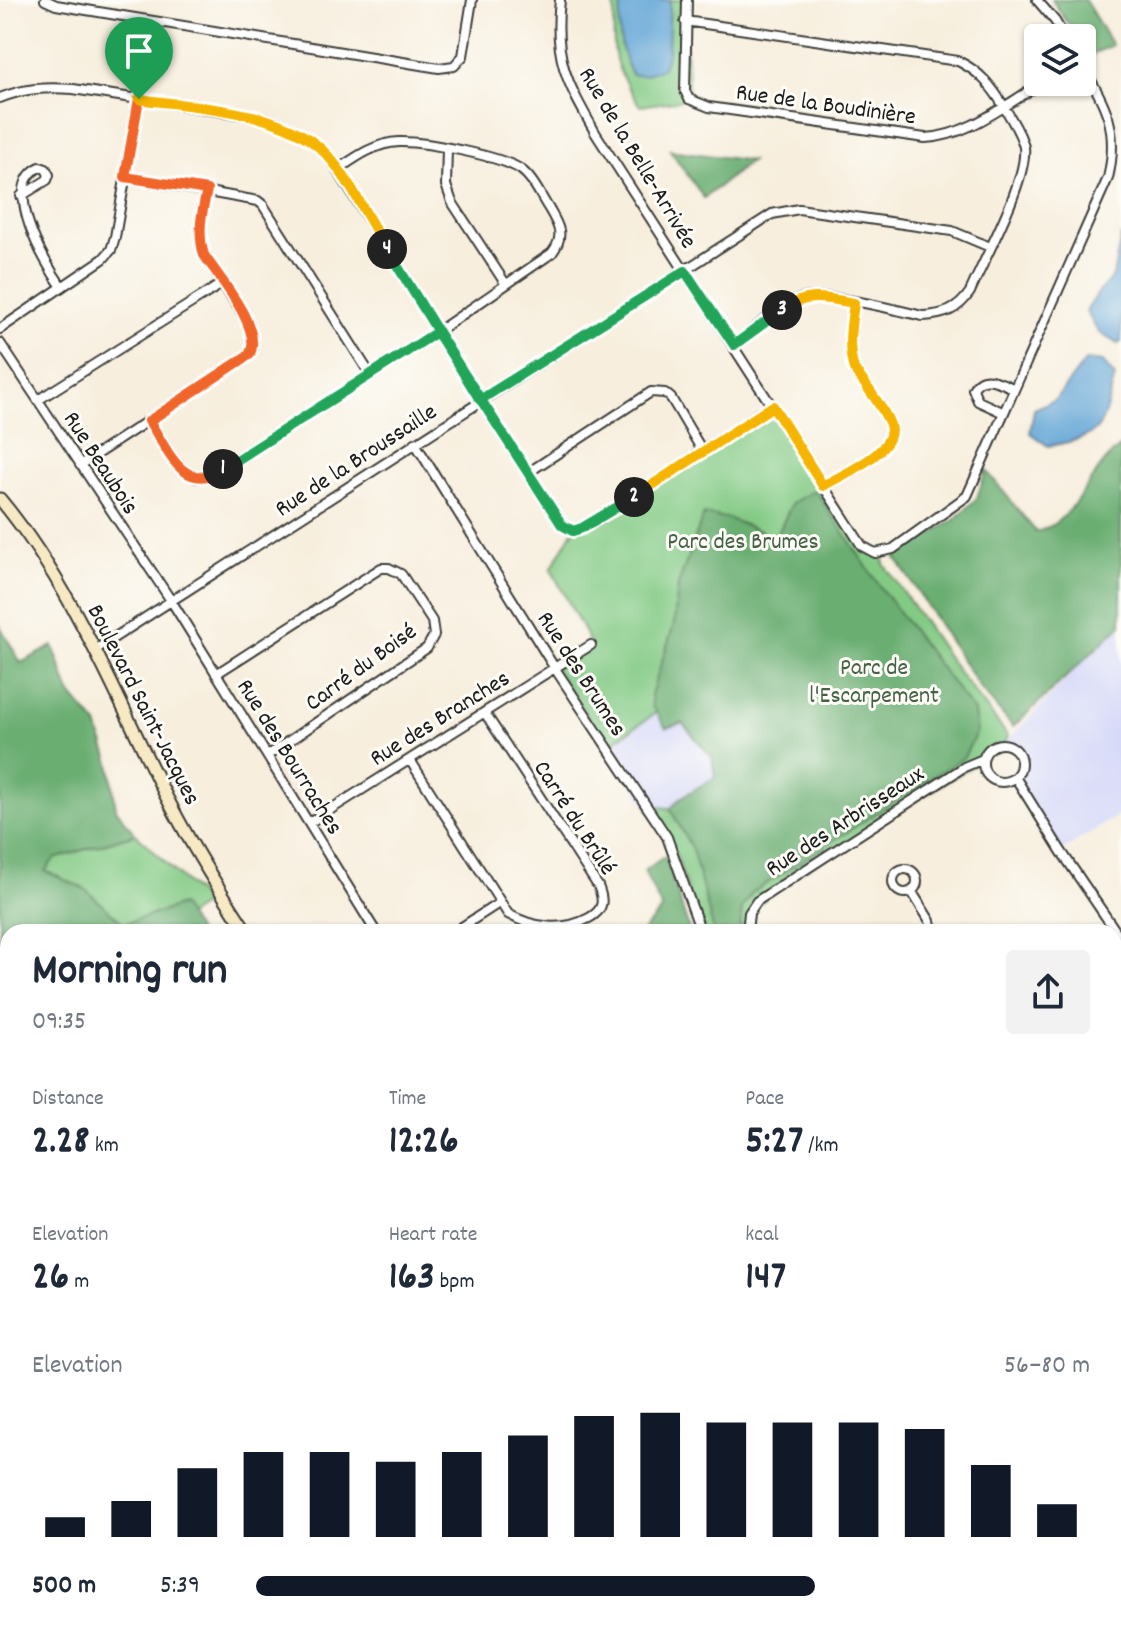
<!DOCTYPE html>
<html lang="en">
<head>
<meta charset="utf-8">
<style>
  :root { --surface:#fff; --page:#f2f2f3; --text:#1f2937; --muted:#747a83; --accent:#111827 }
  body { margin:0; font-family:Dekko,sans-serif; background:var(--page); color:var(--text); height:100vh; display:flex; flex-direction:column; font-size:30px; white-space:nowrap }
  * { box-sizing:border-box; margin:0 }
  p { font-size:26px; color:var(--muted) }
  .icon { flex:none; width:44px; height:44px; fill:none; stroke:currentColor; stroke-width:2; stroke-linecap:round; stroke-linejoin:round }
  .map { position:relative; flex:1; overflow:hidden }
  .details { position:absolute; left:0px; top:924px; width:1122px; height:710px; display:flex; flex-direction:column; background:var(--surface); border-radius:24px 24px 0 0; box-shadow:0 2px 6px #0004 }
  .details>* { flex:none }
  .fabs { position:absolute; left:1024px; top:24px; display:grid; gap:16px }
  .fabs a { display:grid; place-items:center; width:72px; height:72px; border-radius:8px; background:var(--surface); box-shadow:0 2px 6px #0004; font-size:40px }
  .pin { position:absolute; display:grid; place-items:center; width:68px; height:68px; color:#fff; margin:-82px -34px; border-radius:50% 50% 50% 0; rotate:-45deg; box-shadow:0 0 8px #0007 }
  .pin .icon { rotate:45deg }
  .km { position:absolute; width:40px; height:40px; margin:-20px; border-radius:50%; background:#222; color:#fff; font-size:22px; line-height:40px; text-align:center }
  .round { display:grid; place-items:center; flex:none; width:84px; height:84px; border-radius:8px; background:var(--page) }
  .overview { display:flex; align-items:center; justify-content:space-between; height:136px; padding:0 32px }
  h1 { font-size:44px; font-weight:800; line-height:60px }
  .stats { display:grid; grid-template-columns:repeat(3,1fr); gap:12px; height:136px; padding:8px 32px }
  .stats div { display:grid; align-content:center }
  .stats b { font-size:40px; font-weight:800 }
  .stats small { font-size:22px; font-weight:400 }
  .stats p { font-size:22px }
  .chart { height:224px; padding:16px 32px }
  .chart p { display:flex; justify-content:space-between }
  .chart svg { width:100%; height:144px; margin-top:8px; stroke:var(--accent); stroke-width:6 }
  ul { padding:0 32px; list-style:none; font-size:26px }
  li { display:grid; grid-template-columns:128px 96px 1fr; align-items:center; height:60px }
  li i { height:20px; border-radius:10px; background:var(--accent) }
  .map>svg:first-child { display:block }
  .built { fill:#d5d8f9 }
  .industrial { fill:#bdc3de }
  .green { fill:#83ca85; stroke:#507350; stroke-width:2 }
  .forest { fill:#6aae72; stroke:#436547; stroke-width:2 }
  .water { fill:#62a5d6; stroke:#3f6079; stroke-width:2 }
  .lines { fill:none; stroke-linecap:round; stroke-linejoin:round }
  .street-casing { stroke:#3d3c39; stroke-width:12 }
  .secondary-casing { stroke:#3d3c39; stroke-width:15 }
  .street { stroke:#fff; stroke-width:8 }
  .secondary { stroke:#f6e9c3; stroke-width:11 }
  .split-1-casing { stroke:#fff; stroke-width:16 }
  .split-2-casing { stroke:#fff; stroke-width:16 }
  .split-3-casing { stroke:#fff; stroke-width:16 }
  .split-4-casing { stroke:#fff; stroke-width:16 }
  .split-5-casing { stroke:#fff; stroke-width:16 }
  .split-1 { stroke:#f0652b; stroke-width:10 }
  .split-2 { stroke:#22a559; stroke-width:10 }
  .split-3 { stroke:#f5b400; stroke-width:10 }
  .split-4 { stroke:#22a559; stroke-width:10 }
  .split-5 { stroke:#f5b400; stroke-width:10 }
  .labels { text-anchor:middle; stroke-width:6; stroke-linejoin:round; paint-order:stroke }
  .street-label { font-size:24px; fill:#1c1c1c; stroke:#fdfcf7 }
  .park-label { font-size:24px; fill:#456246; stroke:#fdfcf7 }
</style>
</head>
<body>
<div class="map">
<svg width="1121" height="1633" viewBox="0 0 1121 1633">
  <rect width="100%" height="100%" fill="#fdfcf7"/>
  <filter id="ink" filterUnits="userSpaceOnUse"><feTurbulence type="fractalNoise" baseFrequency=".0125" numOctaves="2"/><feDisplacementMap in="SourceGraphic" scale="16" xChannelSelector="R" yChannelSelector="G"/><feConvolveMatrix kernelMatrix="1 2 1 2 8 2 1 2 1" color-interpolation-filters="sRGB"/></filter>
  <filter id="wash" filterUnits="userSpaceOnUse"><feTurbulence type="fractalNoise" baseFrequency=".006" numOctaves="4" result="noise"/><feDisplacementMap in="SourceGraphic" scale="32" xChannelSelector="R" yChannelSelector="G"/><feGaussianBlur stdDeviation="1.8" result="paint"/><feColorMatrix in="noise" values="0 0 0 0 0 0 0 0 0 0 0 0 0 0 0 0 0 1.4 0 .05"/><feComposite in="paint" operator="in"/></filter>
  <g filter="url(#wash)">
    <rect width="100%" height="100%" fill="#f7eedd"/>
    <path class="built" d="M1121,622v192l-60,37 -46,-74 5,-7 1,-9 -3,-9 -14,-8z
      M759,643l1,174 -113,-11 -40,-60z"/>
    <path class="industrial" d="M1121,1019v614h-365l-8,-7h366v-603z"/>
    <path class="green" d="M615,0h72l-2,22 4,77 -49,7c-31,-45 -27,-54 -25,-106z
      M773,406l89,140 21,8 1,10 72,105 52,67 -4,8c-11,1 -16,5 -21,15l-200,124 -34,30 -2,19h-46l-24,-75 -30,-51 113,11 -1,-174 -152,103 -53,-79 37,-22 -40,-76 22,-38z
      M136,834l63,61 7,9 -20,13 -5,-11 -57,18 -39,-35 -40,-18 9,-12z
      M0,1058l8,1v312l-8,-1z
      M848,1626h98l-19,7h-78z"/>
    <path class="forest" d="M1052,0h33l27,45 -21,10 -9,-12v-5h-4z
      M670,150l81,11 -47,37z
      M1121,446v179l-108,102 -34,-40 -84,-131 59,-36 23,-22 9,-28 50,62c42,-11 52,-62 85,-86z
      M815,490l68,101 91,121 3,19 -13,26 -212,136 -10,15 -2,24h-26l-22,-83 -22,-40 12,-12 33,-20 -3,-20 -30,-34 -16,5 -14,-22 -1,-11 23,-71 4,-39 26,-71 26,5 46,19 16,-35z
      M0,626l21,37 32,-17 17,47 27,32 13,38 6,46 19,25 -81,25 -9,12 40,18 39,35 57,-19 17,27h-190v225l-8,4z
      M665,856l25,76h-48l20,-23 -18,-38z
      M0,1243l8,4v124l-8,-1z
      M524,1626h110l13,7h-111z"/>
    <path class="water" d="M622,0h48l-2,52 -5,16 -19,7h-12c-13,-25 -15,-48 -10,-75z
      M1121,235v107l-3,2 -20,-12 -12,-21 14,-21 13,-14z
      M1086,360l17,2 12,15c-15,53 -9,59 -67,69l-18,-13 4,-24 21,-9z"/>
  </g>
  <g filter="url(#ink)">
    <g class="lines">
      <g class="street-casing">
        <path id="street" d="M45,0l11,5 383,63 15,-2 9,-10 9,-56
          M560,0c-7,60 8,84 36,134l266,412 13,7 18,-4 74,-53 141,-318c11,-47 -1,-73 -26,-112
          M687,0l-2,91 4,8 20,8 216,31c44,-2 82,-35 119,-56
          M1037,0l18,21 10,17
          M685,21l273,40c23,11 34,26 47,47 7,13 16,25 19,39 4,33 -40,112 -54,145 -12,18 -26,23 -47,24 -27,-6 -98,-25 -123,-17 -23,8 -46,31 -66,46
          M0,98c25,-10 46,-11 73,-9l191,29c27,8 46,19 66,40l150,242 77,118 5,7 11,6 22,-9 178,-116
          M447,149l-1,36 6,17 53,81
          M125,177l133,24 5,4 107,169
          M21,196l26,-16 2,-5 -3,-6 -6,-2c-40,19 4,95 22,120
          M0,329l103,-70 8,-9 4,-13 24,-138
          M0,343l172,259 204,330
          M38,400l185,-117
          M1002,412l-24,-11 -5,-12c9,-17 26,-7 40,-1
          M149,421c14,21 25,46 47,57l19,-4 222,-142 115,-79c13,-17 7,-27 -3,-44 -9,-14 -16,-31 -29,-40 -20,-13 -97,-28 -121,-27 -24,1 -43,15 -62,28
          M415,443l139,224 113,170 34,95
          M80,465l169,-110 4,-7 -4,-24 -45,-69c-7,-23 -2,-43 3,-65
          M529,472l122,-80 14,1 6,5 32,54
          M823,486c20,-12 79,-36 66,-64 -9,-19 -23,-36 -35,-53 -7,-22 -3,-45 0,-66
          M95,650l677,-436 27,-5 153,22 38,16
          M216,674l165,-106h8l12,6 31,47 2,14 -7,13 -159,107
          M983 763a19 19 0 1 1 38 0a19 19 0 1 1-38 0Z
          M410,760l98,154c25,14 55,18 81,4 15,-8 15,-18 9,-32l-113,-173
          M1015,777l46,74 60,88
          M309,823l282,-178
          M893 881a12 12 0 1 1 24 0a12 12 0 1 1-24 0Z
          M912,892l18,29 3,11
          M454,932l45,-29
          M747,932l2,-19 8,-12 207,-134 19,-8
          M1118,937l-1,21 4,7
          M0,1478l8,3
          M1114,1576l7,-3
          M0,1606l8,-13
          M168,1626l11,7
          M368,1626l18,7
          M1048,1626l3,7
          M88,1633l4,-7
          M954,1633l20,-7"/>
      </g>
      <g class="secondary-casing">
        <path id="secondary" d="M0,499c73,88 115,196 166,297 24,48 52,92 81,136
          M1114,1023l7,-4
          M749,1626l7,7
          M841,1626l2,7
          M827,1633l4,-7"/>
      </g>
      <use href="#street" class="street"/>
      <use href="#secondary" class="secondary"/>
    </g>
  </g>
  <g class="lines" filter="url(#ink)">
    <g class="split-1-casing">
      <path id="split-1" d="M139,99l-14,78 82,13c-5,22 -10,42 -3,65 14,21 61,76 45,100l-100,66c19,29 34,74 74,48"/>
    </g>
    <g class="split-2-casing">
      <path id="split-2" d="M223,469l214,-137 125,193 11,6 9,-3 52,-31"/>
    </g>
    <g class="split-3-casing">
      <path id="split-3" d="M634,497l139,-91 50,80c20,-12 79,-36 66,-64 -9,-19 -23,-36 -35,-53 -7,-22 -3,-44 0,-66 -27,-5 -48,-11 -72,7"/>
    </g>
    <g class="split-4-casing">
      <path id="split-4" d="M387,249l93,151 205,-129 49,74 48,-35"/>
    </g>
    <g class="split-5-casing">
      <path id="split-5" d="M139,99c60,9 148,10 189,57 22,24 41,65 59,93"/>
    </g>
    <use href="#split-1" class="split-1"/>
    <use href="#split-2" class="split-2"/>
    <use href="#split-3" class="split-3"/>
    <use href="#split-4" class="split-4"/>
    <use href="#split-5" class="split-5"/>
  </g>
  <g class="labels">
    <g class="street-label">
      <text transform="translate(826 103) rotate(8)" y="8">Rue de la Boudinière</text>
      <text transform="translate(639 157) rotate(59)" y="8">Rue de la Belle-Arrivée</text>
      <text transform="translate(355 459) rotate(-33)" y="8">Rue de la Broussaille</text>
      <text transform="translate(102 462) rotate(57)" y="8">Rue Beaubois</text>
      <text transform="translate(360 666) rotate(-36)" y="8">Carré du Boisé</text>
      <text transform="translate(583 673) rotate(57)" y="8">Rue des Brumes</text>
      <text transform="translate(145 704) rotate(63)" y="8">Boulevard Saint-Jacques</text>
      <text transform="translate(439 717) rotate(-32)" y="8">Rue des Branches</text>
      <text transform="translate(291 756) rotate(58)" y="8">Rue des Bourraches</text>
      <text transform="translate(576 817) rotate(57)" y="8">Carré du Brûlé</text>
      <text transform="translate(844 820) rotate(-33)" y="8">Rue des Arbrisseaux</text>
    </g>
    <g class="park-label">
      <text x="743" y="548">Parc des Brumes</text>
      <text x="874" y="674">Parc de<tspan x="874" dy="28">l'Escarpement</tspan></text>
    </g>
  </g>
</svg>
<div class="fabs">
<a><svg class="icon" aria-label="layers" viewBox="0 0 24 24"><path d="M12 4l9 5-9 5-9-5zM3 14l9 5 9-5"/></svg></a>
</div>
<div class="pin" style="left:139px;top:99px;background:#1e9e55"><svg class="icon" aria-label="arrive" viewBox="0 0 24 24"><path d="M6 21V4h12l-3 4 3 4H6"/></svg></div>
<b class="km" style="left:223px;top:469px">1</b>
<b class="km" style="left:634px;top:497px">2</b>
<b class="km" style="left:782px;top:310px">3</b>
<b class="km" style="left:387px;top:249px">4</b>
<section class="details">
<div class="overview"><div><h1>Morning run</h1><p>09:35</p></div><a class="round"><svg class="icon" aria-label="share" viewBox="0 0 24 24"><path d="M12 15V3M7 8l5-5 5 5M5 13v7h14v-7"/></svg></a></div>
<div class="stats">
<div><p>Distance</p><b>2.28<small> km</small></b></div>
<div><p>Time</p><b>12:26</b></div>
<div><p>Pace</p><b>5:27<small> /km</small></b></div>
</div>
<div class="stats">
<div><p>Elevation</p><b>26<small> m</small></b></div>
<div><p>Heart rate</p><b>163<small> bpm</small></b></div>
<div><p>kcal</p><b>147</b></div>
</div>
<div class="chart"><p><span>Elevation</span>56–80 m</p>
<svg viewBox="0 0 160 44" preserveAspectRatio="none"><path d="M5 44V38M15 44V33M25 44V23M35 44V18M45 44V18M55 44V21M65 44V18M75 44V13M85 44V7M95 44V6M105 44V9M115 44V9M125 44V9M135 44V11M145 44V22M155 44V34"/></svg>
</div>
<ul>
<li><b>500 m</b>5:39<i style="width:67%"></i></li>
</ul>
</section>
</div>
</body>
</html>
